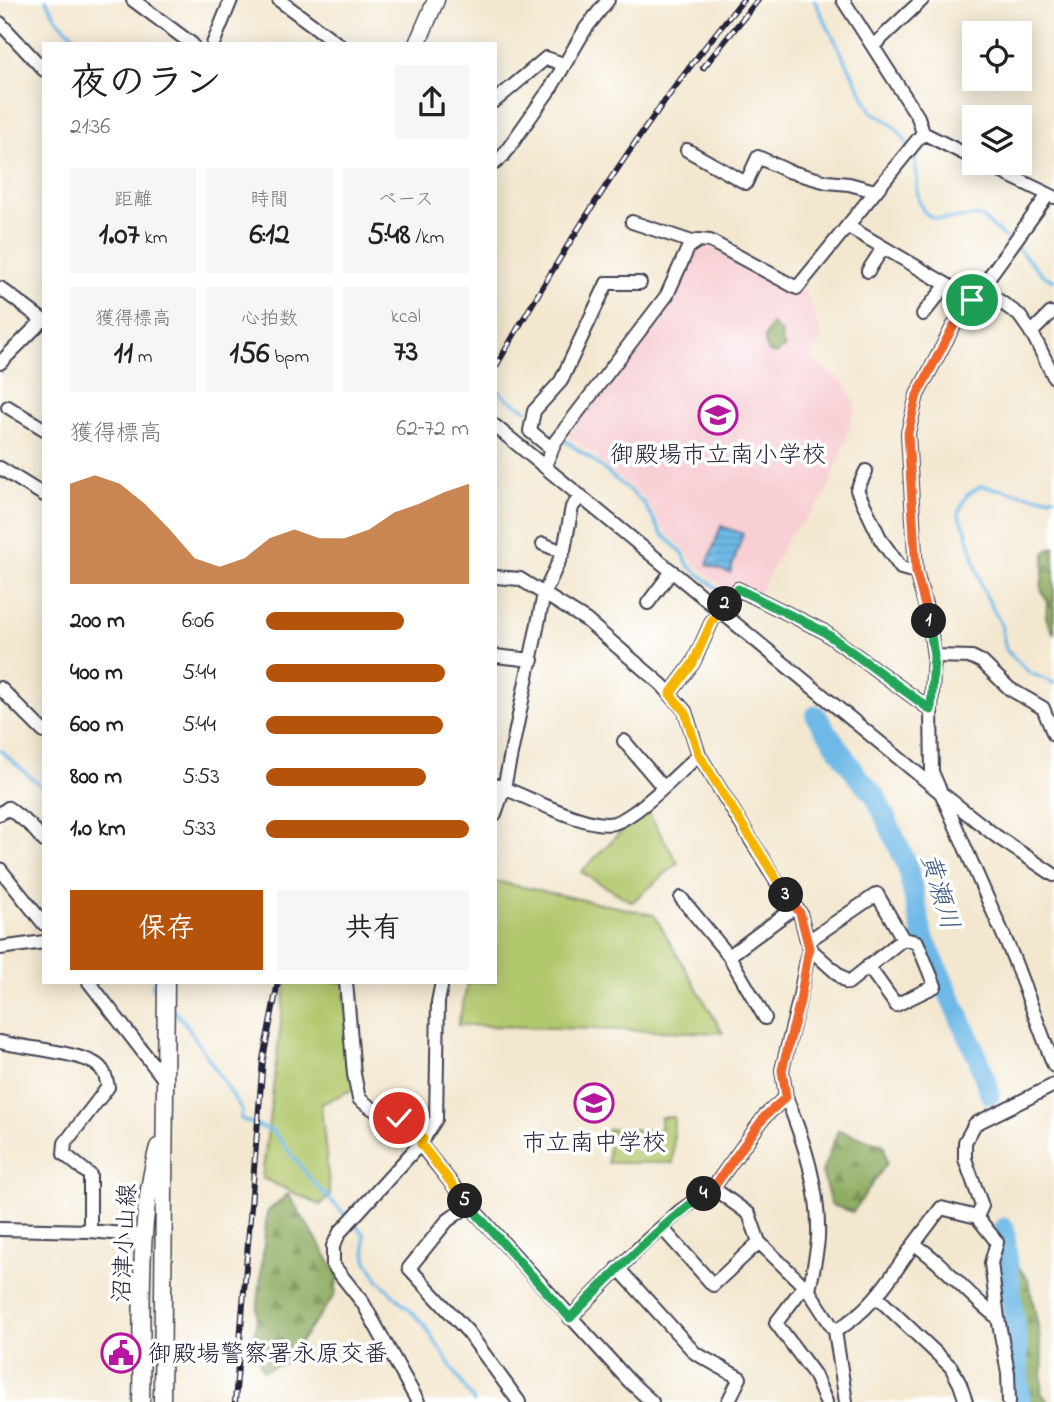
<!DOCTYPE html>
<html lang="ja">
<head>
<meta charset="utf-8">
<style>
  :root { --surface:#fff; --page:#f6f6f6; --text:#222; --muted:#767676; --accent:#b45309 }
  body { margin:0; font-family:"Indie Flower","Klee One",sans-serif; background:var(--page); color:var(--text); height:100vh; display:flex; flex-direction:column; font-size:26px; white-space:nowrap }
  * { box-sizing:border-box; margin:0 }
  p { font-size:23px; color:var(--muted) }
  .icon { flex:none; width:38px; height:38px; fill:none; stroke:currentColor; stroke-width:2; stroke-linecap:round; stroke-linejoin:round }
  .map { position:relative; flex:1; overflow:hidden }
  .details { position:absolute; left:42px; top:42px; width:455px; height:942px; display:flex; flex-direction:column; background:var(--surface); border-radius:0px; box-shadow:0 4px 18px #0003 }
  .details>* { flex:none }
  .controls { position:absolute; left:962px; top:21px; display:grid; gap:14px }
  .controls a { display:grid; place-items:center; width:70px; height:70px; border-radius:0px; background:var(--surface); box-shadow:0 4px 18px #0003; font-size:35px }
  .pin { position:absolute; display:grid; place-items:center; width:60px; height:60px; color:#fff; margin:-30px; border:4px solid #fff; border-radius:50%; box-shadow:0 2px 7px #0007 }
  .km { position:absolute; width:35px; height:35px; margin:-18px; border-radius:50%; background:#222; color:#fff; font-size:19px; line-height:35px; text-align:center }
  .round { display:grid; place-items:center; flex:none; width:74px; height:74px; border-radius:0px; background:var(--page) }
  .head { display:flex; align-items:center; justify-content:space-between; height:119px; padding:0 28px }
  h1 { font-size:38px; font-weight:800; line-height:52px }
  .figures { display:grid; grid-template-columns:repeat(3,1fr); gap:10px; height:119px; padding:7px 28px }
  .figures div { display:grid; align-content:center; border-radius:0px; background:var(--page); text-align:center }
  .figures b { font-size:30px; font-weight:800 }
  .figures small { font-size:19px; font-weight:400 }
  .figures p { font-size:19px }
  .chart { height:196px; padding:14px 28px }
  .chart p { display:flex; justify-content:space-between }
  .chart svg { width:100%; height:126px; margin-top:7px; fill:var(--accent); opacity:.7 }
  .cta { display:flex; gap:14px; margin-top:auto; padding:14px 28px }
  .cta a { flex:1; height:80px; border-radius:0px; background:var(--accent); color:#fff; font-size:28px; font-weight:800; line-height:80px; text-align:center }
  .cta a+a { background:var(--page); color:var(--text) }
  ul { padding:0 28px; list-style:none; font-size:23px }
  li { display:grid; grid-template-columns:112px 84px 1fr; align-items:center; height:52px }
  li i { height:18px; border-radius:9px; background:var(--accent) }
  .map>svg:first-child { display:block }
  .built { fill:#f7cfd4 }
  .grass { fill:#b2c86d; stroke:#6a7554; stroke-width:2 }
  .forest { fill:url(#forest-firs); stroke:#58674e; stroke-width:2 }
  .water { fill:url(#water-rules); stroke:#486e91; stroke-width:2 }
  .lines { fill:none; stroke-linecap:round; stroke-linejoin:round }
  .stream { stroke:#6eb9e7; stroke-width:3.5 }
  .river { stroke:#6eb9e7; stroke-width:21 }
  .minor-casing { stroke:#414051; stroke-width:16 }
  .major-casing { stroke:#414051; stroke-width:19 }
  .minor { stroke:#fff; stroke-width:12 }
  .major { stroke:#fff; stroke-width:16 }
  .rail-casing { stroke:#22223b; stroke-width:6 }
  .rail { stroke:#fff; stroke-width:3.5; stroke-dasharray:10; stroke-linecap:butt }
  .split-1-casing { stroke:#fff; stroke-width:14 }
  .split-2-casing { stroke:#fff; stroke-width:14 }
  .split-3-casing { stroke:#fff; stroke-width:14 }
  .split-4-casing { stroke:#fff; stroke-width:14 }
  .split-5-casing { stroke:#fff; stroke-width:14 }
  .split-6-casing { stroke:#fff; stroke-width:14 }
  .split-1 { stroke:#f0652b; stroke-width:9 }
  .split-2 { stroke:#22a559; stroke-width:9 }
  .split-3 { stroke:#f5b400; stroke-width:9 }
  .split-4 { stroke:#f0652b; stroke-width:9 }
  .split-5 { stroke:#22a559; stroke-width:9 }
  .split-6 { stroke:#f5b400; stroke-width:9 }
  .labels { text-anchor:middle; stroke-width:7; stroke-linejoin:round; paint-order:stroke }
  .poi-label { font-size:24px; fill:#22223b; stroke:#fff }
  .street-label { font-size:24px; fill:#22223b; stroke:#fff }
  .water-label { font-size:26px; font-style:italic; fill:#405e80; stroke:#fff }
</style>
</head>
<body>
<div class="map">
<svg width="1054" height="1402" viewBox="0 0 1054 1402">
  <defs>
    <pattern id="forest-firs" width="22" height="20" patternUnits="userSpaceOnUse" patternTransform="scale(1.75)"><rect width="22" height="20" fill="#8dac60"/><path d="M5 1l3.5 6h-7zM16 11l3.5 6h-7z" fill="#738c50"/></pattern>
    <pattern id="water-rules" width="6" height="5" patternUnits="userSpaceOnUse" patternTransform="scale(1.75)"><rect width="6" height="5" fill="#6eb9e7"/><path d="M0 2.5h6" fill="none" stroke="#5a96bc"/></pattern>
  </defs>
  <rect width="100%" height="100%" fill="#fff"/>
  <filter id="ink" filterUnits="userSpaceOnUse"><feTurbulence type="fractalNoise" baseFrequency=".0143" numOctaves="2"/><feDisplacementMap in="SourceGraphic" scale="14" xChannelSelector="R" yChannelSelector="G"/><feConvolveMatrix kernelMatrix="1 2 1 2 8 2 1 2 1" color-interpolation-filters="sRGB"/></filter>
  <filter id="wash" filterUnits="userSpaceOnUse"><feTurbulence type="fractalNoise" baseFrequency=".00686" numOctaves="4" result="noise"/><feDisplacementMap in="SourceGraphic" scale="28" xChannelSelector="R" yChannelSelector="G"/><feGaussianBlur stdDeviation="1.57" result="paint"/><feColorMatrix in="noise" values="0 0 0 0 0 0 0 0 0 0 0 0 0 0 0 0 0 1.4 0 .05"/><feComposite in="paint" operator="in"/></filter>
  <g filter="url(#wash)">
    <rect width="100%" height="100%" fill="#f3e7cf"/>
    <path class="built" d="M705,247l8,1 91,42 18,45 -12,24 34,23 12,23 -15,51 -18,44 -35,37 -29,57 -22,-13 -9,11 -36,-30 -8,-14 -19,-17 -22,-33 -46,-38 -1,-5 -26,-17v-7l85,-108 13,-20 24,-49z"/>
    <path class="grass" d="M645,807l33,56 -46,39 -51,-30z
      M495,881l159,34 69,118 -265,-8 10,-43h27z
      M286,982h57l11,107 -33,15 9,92 -10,9 -58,-27z
      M661,1117h13l-1,46h-65v-34l52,1z"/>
    <path class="forest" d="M772,324l10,9 -1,6 4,8 -9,7 -7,-2c-7,-9 -4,-19 3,-28z
      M1054,547v87l-8,-16 1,-15 -6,-15 4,-36z
      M838,1130l46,15 3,18 -34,49 -22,-7 -9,-33z
      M288,1194l50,80 -3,21 -51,68 -21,8 -9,-25 13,-134z
      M1013,1261l15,18 10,47 5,37 -2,29 7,10h-25z"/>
    <path class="water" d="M721,526l22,8 -13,39 -23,-8z"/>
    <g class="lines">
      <path class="stream" d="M46,0l11,19 25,25
        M814,0l58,112c16,8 27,17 36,33
        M912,151c10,18 -3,60 22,67 11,3 34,-1 46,-2l30,26
        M1016,247l28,29 10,4
        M495,387l11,11 21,12
        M538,425l4,5 25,12 23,16 53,44 19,32 21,19 5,12 36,29
        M1054,497h-15l-58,-11 -14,9 -9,18 8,17 16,58 19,36 5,26 24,23 24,10
        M0,750l44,39
        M153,982v6l6,7
        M171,1008l15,16 56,86 -1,9 33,13 39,50 51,52 2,25 13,22 44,42 51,79"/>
      <path class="river" d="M816,716l42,61 18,20 31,68 16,72 55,121 12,36
        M1004,1228l13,120 3,54"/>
    </g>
  </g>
  <g filter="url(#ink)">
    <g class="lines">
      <g class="minor-casing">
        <path id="minor" d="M133,0l59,44
          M279,0l59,44
          M843,0l75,117 5,16 52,26
          M0,23l44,47
          M213,44l18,-44
          M873,46l49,-46
          M495,101l51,-43 17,6
          M687,150l59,33 12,-26 30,14 39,11 22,2 26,7
          M495,163l8,-7 49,-70 34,-58 22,-28
          M983,163l71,34
          M1048,195l-95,132 -36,68 -9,38 8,139 12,43 6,41 -3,54 1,62 81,185 41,109
          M632,222l63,21
          M847,226l126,74
          M868,271l15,-23
          M0,288l44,33
          M981,288l38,27 14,20 21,42
          M923,314l23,-28
          M1031,333l20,-20
          M0,363l43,-43
          M8,407l36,22
          M495,426l445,366 56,44 58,39
          M552,449l-22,-18 4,-20 27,-30 46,-98h33
          M545,466l10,-24 112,-147 21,-47 10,-8 12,1 87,47 126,-155
          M0,468l44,27
          M866,471l-9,19 24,50 20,28 15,4
          M543,544l20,8
          M495,577l25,2 66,41 76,65 23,26 14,44 81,132 20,26 9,35 -10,53 -17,69 4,27 -21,19 -52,72 -33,23 -38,34 -72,73
          M648,603l24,-32
          M495,656l37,4
          M934,656l38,1 10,5 28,27 33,19 11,27
          M0,688l44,44
          M670,694l23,-31 19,-42 26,-32 85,42 108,79
          M624,741l39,46
          M495,785c29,9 92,45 119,38 24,-7 65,-51 85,-68
          M0,814l8,-6 22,17 14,16
          M495,814l9,-26 40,-194 20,-44 8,-43 9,-11
          M0,869l44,55
          M681,898l48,58 36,62
          M808,941l69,-47 26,45 14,3 18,44 -39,19 -28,-39
          M0,948l44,-6
          M809,948l39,35 55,-44
          M729,956l66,-49
          M89,982l75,97
          M346,982l8,92 5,25 14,10 26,9 24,21
          M0,1042c25,6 74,10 94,21 10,5 12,14 14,24l-43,56 -1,11 26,21v56
          M786,1097c18,44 34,93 32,141 -1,17 -6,36 -9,53l26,40 11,71
          M420,1144l49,61 160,176 23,21
          M713,1188l36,26 10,28
          M469,1205l-22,16 -38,47 59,64 51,70
          M0,1229l90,2 54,5
          M663,1229l50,56 46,-43 50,49
          M914,1244l27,-36 36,9
          M618,1268l77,85 45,25 -12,24
          M804,1286l-28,37 38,51 12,28
          M877,1297l74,70 9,17 6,18
          M998,1318l-7,-55 6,-21 -20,-25 5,-11 -17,-47v-17l10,-18 79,-39
          M835,1331c36,-20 56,-54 79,-87 32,21 54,52 84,74l10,55 1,29
          M418,1402l-55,-99 -30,-38v-19l7,-14 80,-88 16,-25 2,-117 4,-20"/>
      </g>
      <g class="major-casing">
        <path id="major" d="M417,44l19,-44
          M141,1402c2,-84 -5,-174 17,-255
          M162,1402l4,-420"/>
      </g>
      <use href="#minor" class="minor"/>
      <use href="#major" class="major"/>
      <g class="rail-casing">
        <path id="rail" d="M703,68l55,-68
          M495,368c73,-128 153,-254 248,-368
          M235,1402l28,-343 15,-77"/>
      </g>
      <use href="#rail" class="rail"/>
    </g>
  </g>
  <g class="lines" filter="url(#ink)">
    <g class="split-1-casing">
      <path id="split-1" d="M929,621l-13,-49 -8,-139 9,-38 36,-68 19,-27"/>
    </g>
    <g class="split-2-casing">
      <path id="split-2" d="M725,604l13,-15 85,42 108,79 3,-54 -5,-35"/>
    </g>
    <g class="split-3-casing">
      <path id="split-3" d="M725,604l-13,17 -19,42 -23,31 15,18 14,43 87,140"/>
    </g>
    <g class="split-4-casing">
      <path id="split-4" d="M704,1194l9,-6 52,-72 21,-19 -4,-27 18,-69 9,-53 -9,-35 -14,-18"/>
    </g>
    <g class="split-5-casing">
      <path id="split-5" d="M465,1201l105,117c43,-44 85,-88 134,-124"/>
    </g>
    <g class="split-6-casing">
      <path id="split-6" d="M399,1118l24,21 -2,5 44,57"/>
    </g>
    <use href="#split-1" class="split-1"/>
    <use href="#split-2" class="split-2"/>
    <use href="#split-3" class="split-3"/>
    <use href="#split-4" class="split-4"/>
    <use href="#split-5" class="split-5"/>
    <use href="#split-6" class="split-6"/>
  </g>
  <defs>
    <g id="school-ring" transform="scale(2.0125)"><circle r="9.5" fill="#fff" stroke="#b5179e" stroke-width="1.5"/><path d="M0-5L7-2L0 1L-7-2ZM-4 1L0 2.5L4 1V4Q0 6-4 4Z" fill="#b5179e"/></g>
    <g id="civic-ring" transform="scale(2.0125)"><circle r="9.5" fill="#fff" stroke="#b5179e" stroke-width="1.5"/><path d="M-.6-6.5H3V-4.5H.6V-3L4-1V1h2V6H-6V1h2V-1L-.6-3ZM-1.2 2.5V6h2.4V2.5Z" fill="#b5179e"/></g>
  </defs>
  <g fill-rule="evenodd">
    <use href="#school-ring" x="718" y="415"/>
    <use href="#school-ring" x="594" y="1103"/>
    <use href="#civic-ring" x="121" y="1353"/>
  </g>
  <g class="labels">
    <g class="poi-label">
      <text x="718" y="462">御殿場市立南小学校</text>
      <text x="594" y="1150">市立南中学校</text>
      <text x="148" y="1361" text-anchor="start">御殿場警察署永原交番</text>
    </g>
    <g class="street-label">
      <text transform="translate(124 1243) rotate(-87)" y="8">沼津小山線</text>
    </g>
    <g class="water-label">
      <text transform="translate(941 891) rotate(74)" y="9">黄瀬川</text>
    </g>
  </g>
</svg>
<div class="controls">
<a><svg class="icon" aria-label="locate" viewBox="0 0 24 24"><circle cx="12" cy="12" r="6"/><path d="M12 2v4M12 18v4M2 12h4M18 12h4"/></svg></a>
<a><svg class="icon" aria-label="layers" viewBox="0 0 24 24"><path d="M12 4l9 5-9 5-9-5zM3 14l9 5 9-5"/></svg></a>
</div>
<div class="pin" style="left:972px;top:300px;background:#1e9e55"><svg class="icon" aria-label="arrive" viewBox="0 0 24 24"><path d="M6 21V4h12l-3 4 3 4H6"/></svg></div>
<div class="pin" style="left:399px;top:1118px;background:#d93025"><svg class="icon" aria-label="check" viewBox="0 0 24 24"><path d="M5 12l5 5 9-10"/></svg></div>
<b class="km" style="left:929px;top:621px">1</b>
<b class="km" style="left:725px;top:604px">2</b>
<b class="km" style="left:786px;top:895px">3</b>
<b class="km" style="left:704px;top:1194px">4</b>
<b class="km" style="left:465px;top:1201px">5</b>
<section class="details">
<div class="head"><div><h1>夜のラン</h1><p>21:36</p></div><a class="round"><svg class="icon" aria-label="share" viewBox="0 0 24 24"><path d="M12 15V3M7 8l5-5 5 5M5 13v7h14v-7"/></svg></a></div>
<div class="figures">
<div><p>距離</p><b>1.07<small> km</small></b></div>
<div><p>時間</p><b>6:12</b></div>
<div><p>ペース</p><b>5:48<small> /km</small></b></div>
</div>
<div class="figures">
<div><p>獲得標高</p><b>11<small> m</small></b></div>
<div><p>心拍数</p><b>156<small> bpm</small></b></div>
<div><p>kcal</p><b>73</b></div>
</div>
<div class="chart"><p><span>獲得標高</span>62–72 m</p>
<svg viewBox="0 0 160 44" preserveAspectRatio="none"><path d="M0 44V9L10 6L20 9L30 16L40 25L50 35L60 38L70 35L80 28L90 25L100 28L110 28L120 25L130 19L140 16L150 12L160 9V44z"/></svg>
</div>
<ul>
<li><b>200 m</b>6:06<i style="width:68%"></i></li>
<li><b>400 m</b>5:44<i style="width:88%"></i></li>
<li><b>600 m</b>5:44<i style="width:87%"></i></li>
<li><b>800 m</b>5:53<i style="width:79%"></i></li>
<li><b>1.0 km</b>5:33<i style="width:100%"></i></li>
</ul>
<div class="cta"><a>保存</a><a>共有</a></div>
</section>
</div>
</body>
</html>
